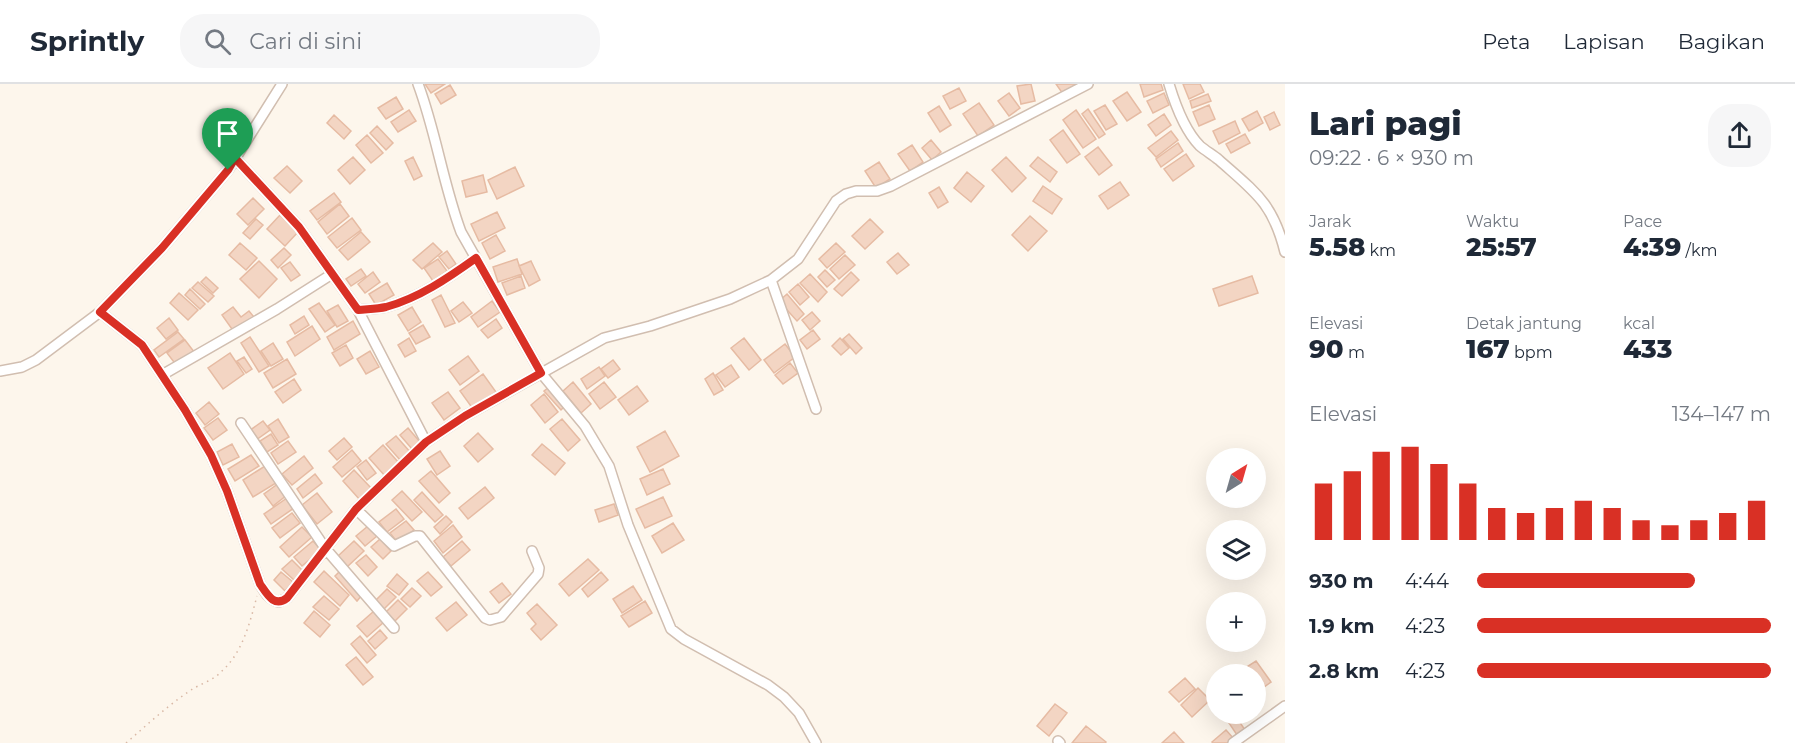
<!DOCTYPE html>
<html lang="id">
<head>
<meta charset="utf-8">
<style>
  :root { --surface:#fff; --page:#f6f6f7; --text:#1f2937; --muted:#747a83; --line:#e0e1e3; --accent:#d93025 }
  body { margin:0; font-family:Montserrat,sans-serif; background:var(--page); color:var(--text); height:100vh; display:flex; flex-direction:column; font-size:22px; white-space:nowrap }
  * { box-sizing:border-box; margin:0 }
  p { font-size:20px; color:var(--muted) }
  .icon { flex:none; width:33px; height:33px; fill:none; stroke:currentColor; stroke-width:2; stroke-linecap:round; stroke-linejoin:round }
  .map { position:relative; flex:1; overflow:hidden }
  .details { display:flex; flex-direction:column; background:var(--surface); width:510px }
  .details>* { flex:none }
  .needle { width:39px; rotate:37deg }
  .controls { position:absolute; left:1206px; top:364px; display:grid; gap:12px }
  .controls a { display:grid; place-items:center; width:60px; height:60px; border-radius:50%; background:var(--surface); box-shadow:0 6px 24px #0002; font-size:30px }
  .pin { position:absolute; display:grid; place-items:center; width:51px; height:51px; color:#fff; margin:-62px -26px; border-radius:50% 50% 50% 0; rotate:-45deg; box-shadow:0 0 6px #0007 }
  .pin .icon { rotate:45deg }
  .round { display:grid; place-items:center; flex:none; width:63px; height:63px; border-radius:24px; background:var(--page) }
  .head { display:flex; align-items:center; justify-content:space-between; height:102px; padding:0 24px }
  h1 { font-size:33px; font-weight:800; line-height:45px }
  .metrics { display:grid; grid-template-columns:repeat(3,1fr); gap:9px; height:102px; padding:6px 24px }
  .metrics div { display:grid; align-content:center }
  .metrics b { font-size:26px; font-weight:800 }
  .metrics small { font-size:16px; font-weight:400 }
  .metrics p { font-size:16px }
  .chart { height:168px; padding:12px 24px }
  .chart p { display:flex; justify-content:space-between }
  .chart svg { width:100%; height:108px; margin-top:6px; stroke:var(--accent); stroke-width:6 }
  ul { padding:0 24px; list-style:none; font-size:20px }
  li { display:grid; grid-template-columns:96px 72px 1fr; align-items:center; height:45px }
  li i { height:15px; border-radius:8px; background:var(--accent) }
  header { display:flex; align-items:center; gap:36px; box-sizing:border-box; height:84px; padding:0 30px; background:var(--surface); border-bottom:2px solid var(--line) }
  header strong { font-size:28px }
  nav { display:flex; gap:33px; margin-inline-start:auto; font-size:21px }
  .search { width:420px; height:54px; background:var(--page); display:flex; align-items:center; gap:15px; box-sizing:border-box; padding:0 21px; border-radius:24px; color:var(--muted); font-size:22px }
  main { display:flex; flex:1; min-height:0 }
  .map>svg:first-child { display:block }
  .building { fill:#f3d5c3; stroke:#e6bba3; stroke-width:1.5 }
  .lines { fill:none; stroke-linecap:round; stroke-linejoin:round }
  .minor-casing { stroke:#d1beb0; stroke-width:12 }
  .path { stroke:#d9b8a5; stroke-width:1.5; stroke-dasharray:1.5 4.5; stroke-linecap:butt }
  .minor { stroke:#fff; stroke-width:9 }
  .route-casing { stroke:#fff; stroke-width:12 }
  .route { stroke:#d93025; stroke-width:8 }
</style>
</head>
<body>
<header>
<strong>Sprintly</strong>
<div class="search"><svg class="icon" aria-label="search" viewBox="0 0 24 24"><circle cx="10" cy="10" r="6"/><path d="M15 15l6 6"/></svg>Cari di sini</div>
<nav><a>Peta</a><a>Lapisan</a><a>Bagikan</a></nav>
</header>
<main>
<div class="map">
<svg width="1285" height="659" viewBox="0 0 1285 659">
  <rect width="100%" height="100%" fill="#fdf6ec"/>
  <path class="building" d="M425,0h20l-14,9z
    M1031,0l4,17 -14,3 -4,-18z
    M1056,0h20l-13,10z
    M1140,0h21l2,6 -19,7z
    M1183,0h17l4,8 -15,7z
    M450,1l6,10 -15,9 -6,-10z
    M959,4l7,13 -16,8 -7,-13z
    M1127,8l14,20 -14,9 -14,-20z
    M1009,9l11,15 -11,8 -11,-15z
    M1164,9l5,12 -16,8 -6,-12z
    M1208,10l3,7 -19,7 -2,-7z
    M396,13l7,12 -17,10 -8,-11z
    M979,19l15,22 -16,11 -15,-22z
    M1105,21l12,19 -11,6 -12,-19z
    M1209,21l6,14 -16,7 -6,-14z
    M939,22l12,19 -11,7 -12,-19z
    M1088,25l17,25 -6,4 -17,-24z
    M409,26l7,11 -18,11 -7,-10z
    M1076,26l20,29 -13,9 -20,-28z
    M1257,27l6,12 -14,8 -7,-12z
    M1274,28l6,13 -10,5 -6,-13z
    M1164,30l7,11 -15,11 -8,-11z
    M334,31l17,16 -7,8 -17,-16z
    M1235,37l5,12 -21,11 -6,-13z
    M377,42l16,17 -7,7 -16,-17z
    M1063,46l17,24 -13,9 -17,-23z
    M1171,47l7,9 -22,17 -8,-9z
    M1245,50l5,9 -19,10 -5,-9z
    M367,51l16,18 -12,10 -15,-18z
    M931,56l10,12 -9,8 -10,-12z
    M1178,59l5,8 -22,16 -5,-8z
    M912,61l11,17 -13,9 -12,-17z
    M1098,63l14,18 -13,10 -14,-18z
    M1186,70l8,12 -21,15 -9,-12z
    M353,73l12,13 -15,14 -12,-14z
    M413,73l9,19 -8,4 -9,-19z
    M1006,73l20,21 -14,14 -20,-22z
    M1038,73l19,15 -7,10 -20,-16z
    M879,78l11,17 -14,9 -11,-17z
    M287,82l15,15 -12,12 -16,-15z
    M515,83l9,19 -27,13 -9,-19z
    M967,88l17,14 -13,16 -17,-14z
    M483,91l4,17 -21,5 -4,-16z
    M1120,98l9,13 -21,14 -9,-13z
    M1043,102l19,13 -10,15 -19,-13z
    M939,103l9,15 -10,6 -9,-15z
    M334,109l7,9 -24,18 -7,-9z
    M253,114l11,11 -16,16 -11,-11z
    M340,120l9,12 -22,18 -9,-12z
    M497,128l8,16 -26,13 -8,-17z
    M280,131l18,17 -13,14 -18,-17z
    M1030,132l17,15 -19,20 -16,-16z
    M352,134l9,12 -24,18 -9,-11z
    M256,135l7,6 -13,14 -7,-6z
    M870,135l13,13 -18,17 -13,-13z
    M361,148l9,10 -22,18 -9,-10z
    M496,151l9,16 -15,8 -8,-16z
    M240,159l17,15 -11,12 -17,-15z
    M433,159l9,9 -20,17 -9,-9z
    M836,159l9,9 -18,16 -8,-9z
    M284,164l7,7 -13,13 -7,-8z
    M447,167l9,13 -7,5 -10,-12z
    M898,169l11,12 -12,9 -10,-12z
    M845,171l10,10 -16,14 -9,-10z
    M438,175l9,12 -14,10 -9,-13z
    M517,175l5,15 -24,8 -5,-15z
    M259,177l18,18 -18,19 -19,-19z
    M531,177l9,19 -11,6 -10,-20z
    M290,178l10,13 -9,6 -10,-13z
    M361,185l5,7 -15,10 -5,-7z
    M825,186l10,10 -8,7 -9,-10z
    M373,188l7,10 -15,11 -7,-9z
    M851,188l8,8 -17,16 -8,-7z
    M810,190l17,18 -9,10 -18,-19z
    M521,192l4,12 -18,7 -5,-12z
    M1252,192l6,17 -39,13 -6,-17z
    M206,193l12,11 -5,5 -12,-11z
    M198,198l16,14 -6,6 -16,-14z
    M387,199l7,12 -18,10 -7,-11z
    M798,200l11,13 -9,8 -11,-13z
    M190,205l15,15 -5,5 -15,-14z
    M179,209l19,17 -10,10 -18,-17z
    M787,210l17,20 -7,7 -18,-20z
    M441,211l14,28 -10,4 -13,-27z
    M492,217l8,11 -22,15 -7,-10z
    M463,218l9,11 -13,9 -8,-11z
    M319,219l16,22 -10,7 -16,-23z
    M338,221l10,16 -11,6 -10,-16z
    M233,223l8,10 8,-6 5,6 -20,15 -12,-17z
    M412,223l9,15 -13,9 -10,-16z
    M812,228l8,9 -10,9 -8,-10z
    M304,232l5,9 -14,9 -5,-9z
    M169,234l9,12 -12,9 -9,-11z
    M496,235l6,9 -14,10 -7,-8z
    M353,237l7,13 -26,16 -7,-13z
    M423,241l7,12 -14,7 -7,-11z
    M312,242l8,13 -25,17 -8,-14z
    M813,246l7,9 -13,10 -7,-9z
    M178,248l6,7 -25,18 -5,-7z
    M849,250l13,14 -6,6 -13,-15z
    M250,253l19,29 -10,6 -18,-29z
    M409,254l7,13 -11,6 -7,-12z
    M744,254l17,22 -12,10 -18,-22z
    M840,254l9,10 -8,7 -9,-9z
    M185,256l10,13 -18,13 -10,-13z
    M273,259l10,16 -12,7 -10,-15z
    M785,260l10,13 -21,16 -10,-13z
    M346,261l7,13 -13,8 -8,-13z
    M370,267l9,16 -13,7 -9,-15z
    M230,269l14,21 -21,15 -15,-21z
    M468,272l11,15 -19,14 -11,-15z
    M244,273l8,12 -6,4 -9,-12z
    M287,275l9,15 -23,14 -9,-15z
    M613,276l7,9 -12,9 -7,-9z
    M790,279l8,10 -15,11 -8,-9z
    M731,281l8,12 -14,10 -9,-12z
    M599,283l6,9 -18,13 -6,-10z
    M713,289l10,17 -9,5 -9,-16z
    M483,290l13,18 -23,17 -13,-18z
    M294,295l7,11 -18,13 -8,-11z
    M573,298l18,22 -10,9 -18,-22z
    M604,298l12,15 -16,12 -11,-15z
    M637,302l11,15 -19,14 -11,-15z
    M549,303l17,18 -5,5 -17,-19z
    M448,308l12,16 -16,12 -12,-17z
    M544,310l14,18 -13,11 -14,-18z
    M209,318l10,12 -14,11 -9,-12z
    M218,334l9,12 -14,10 -9,-12z
    M278,335l11,18 -10,6 -11,-17z
    M562,335l18,21 -12,11 -18,-22z
    M263,337l7,9 -14,10 -7,-9z
    M408,344l12,14 -8,7 -12,-14z
    M665,347l14,25 -29,16 -13,-25z
    M478,349l15,16 -15,13 -14,-16z
    M271,350l7,11 -11,7 -7,-11z
    M396,352l15,17 -10,8 -15,-17z
    M344,354l8,9 -15,13 -8,-9z
    M288,357l8,11 -18,12 -7,-11z
    M232,360l7,13 -16,8 -6,-13z
    M542,360l23,19 -10,12 -23,-20z
    M383,361l16,18 -14,13 -16,-18z
    M352,366l9,11 -19,16 -9,-10z
    M440,367l10,15 -13,9 -10,-16z
    M251,371l8,11 -24,15 -7,-12z
    M304,372l9,12 -21,17 -10,-11z
    M366,376l10,13 -9,7 -10,-13z
    M265,382l11,17 -23,14 -10,-17z
    M663,385l7,15 -23,11 -7,-16z
    M354,386l18,19 -12,11 -17,-19z
    M431,387l19,22 -11,10 -20,-22z
    M315,390l7,9 -19,15 -6,-9z
    M279,399l8,12 -14,11 -9,-12z
    M485,403l9,11 -26,21 -9,-11z
    M402,407l20,21 -10,9 -20,-21z
    M422,408l21,23 -8,7 -21,-22z
    M317,409l15,19 -15,12 -15,-19z
    M663,413l9,19 -27,12 -9,-19z
    M287,414l7,10 -23,16 -7,-10z
    M614,420l4,11 -19,7 -4,-12z
    M396,425l8,10 -17,13 -8,-10z
    M292,429l8,10 -20,15 -8,-10z
    M446,432l6,6 -12,12 -6,-7z
    M406,437l8,9 -16,13 -8,-10z
    M673,439l11,17 -22,13 -10,-17z
    M453,441l9,12 -19,16 -9,-12z
    M368,442l9,10 -12,10 -9,-10z
    M302,443l10,10 -23,20 -9,-10z
    M380,455l11,12 -8,8 -12,-12z
    M313,457l8,9 -19,16 -8,-9z
    M354,457l10,10 -17,16 -10,-10z
    M462,457l8,9 -19,16 -8,-9z
    M366,471l11,12 -9,9 -12,-13z
    M588,475l11,11 -30,26 -10,-12z
    M292,476l11,11 -9,9 -12,-11z
    M324,487l25,24 -9,11 -26,-24z
    M340,487l22,24 -5,6 -22,-25z
    M281,488l12,10 -8,9 -11,-11z
    M428,488l14,15 -11,9 -14,-15z
    M601,488l7,8 -20,17 -6,-8z
    M397,490l11,10 -9,11 -12,-9z
    M502,499l9,11 -12,9 -9,-11z
    M633,502l9,14 -20,13 -9,-14z
    M412,504l9,8 -11,11 -9,-8z
    M387,505l9,8 -12,12 -9,-8z
    M324,512l15,13 -10,11 -16,-13z
    M398,516l9,9 -12,12 -9,-9z
    M645,517l7,12 -23,14 -8,-11z
    M456,518l11,13 -20,16 -11,-13z
    M537,520l20,21 -16,15 -10,-11 5,-5 -9,-11z
    M314,527l16,14 -10,12 -16,-14z
    M374,527l10,11 -17,15 -10,-11z
    M380,546l7,8 -12,11 -7,-8z
    M360,552l16,19 -9,8 -16,-19z
    M356,573l17,20 -10,8 -17,-20z
    M1256,577l15,21 -14,10 -1,-3v-14h-10l-4,-5z
    M1185,594l10,11 -16,13 -10,-10z
    M1198,604l12,12 -18,17 -11,-12z
    M1055,620l12,9 -18,23 -12,-10z
    M1235,631l10,15 -8,5 -10,-15z
    M1086,642l20,16 -1,1h-33z
    M1226,646l8,9 -4,4h-17l-1,-1z
    M1174,648l10,11h-22z"/>
  <g class="lines">
    <g class="minor-casing">
      <path id="minor" d="M418,0c18,48 25,100 43,148l80,141 44,53 24,40 19,59 43,104 13,10 84,46 16,12 15,16 17,30
        M1169,0c6,20 16,47 31,62 6,5 13,9 19,14 36,32 54,43 66,92
        M235,74l64,69 59,83 68,132
        M771,196l45,129
        M358,226c9,-1 19,-1 28,-3 33,-9 62,-29 90,-49
        M100,228l42,33 43,65 26,45 16,36 33,93c5,8 9,16 19,18l8,-4 69,-89 70,-67 39,-26 139,-78 46,-12 80,-27 41,-19 27,-21 38,-58 10,-7 10,-3h21l14,-5 197,-102
        M0,287l22,-4 14,-7 64,-48 62,-64 66,-78 54,-86
        M162,291l115,-66 55,-35
        M241,339l84,125 69,80
        M356,425l38,37 21,-10h5l65,82 5,2 11,-3 37,-43 1,-6 -7,-17
        M1058,657l2,2
        M1233,659l52,-37"/>
    </g>
    <path class="path" d="M126,659c21,-18 41,-37 65,-53 9,-6 23,-10 31,-19 21,-19 28,-49 35,-75"/>
    <use href="#minor" class="minor"/>
  </g>
  <g class="lines">
    <g class="route-casing">
      <path id="route" d="M235,74l64,69 59,83c9,-1 19,-1 28,-3 33,-9 62,-29 90,-49l65,115 -76,43 -39,26 -70,67 -69,89c-13,10 -20,-4 -27,-14l-33,-93 -16,-36 -26,-45 -43,-65 -42,-33 62,-64 66,-78z"/>
    </g>
    <use href="#route" class="route"/>
  </g>
</svg>
<div class="controls">
<a><svg class="needle" viewBox="-14 -14 28 28"><path d="M0-13l5 13h-10z" fill="#e53935"/><path d="M0 13l5-13h-10z" fill="#747a83"/></svg></a>
<a><svg class="icon" aria-label="layers" viewBox="0 0 24 24"><path d="M12 4l9 5-9 5-9-5zM3 14l9 5 9-5"/></svg></a>
<a>+</a>
<a>−</a>
</div>
<div class="pin" style="left:228px;top:86px;background:#1e9e55"><svg class="icon" aria-label="arrive" viewBox="0 0 24 24"><path d="M6 21V4h12l-3 4 3 4H6"/></svg></div>
</div>
<section class="details">
<div class="head"><div><h1>Lari pagi</h1><p>09:22 · 6 × 930 m</p></div><a class="round"><svg class="icon" aria-label="share" viewBox="0 0 24 24"><path d="M12 15V3M7 8l5-5 5 5M5 13v7h14v-7"/></svg></a></div>
<div class="metrics">
<div><p>Jarak</p><b>5.58<small> km</small></b></div>
<div><p>Waktu</p><b>25:57</b></div>
<div><p>Pace</p><b>4:39<small> /km</small></b></div>
</div>
<div class="metrics">
<div><p>Elevasi</p><b>90<small> m</small></b></div>
<div><p>Detak jantung</p><b>167<small> bpm</small></b></div>
<div><p>kcal</p><b>433</b></div>
</div>
<div class="chart"><p><span>Elevasi</span>134–147 m</p>
<svg viewBox="0 0 160 44" preserveAspectRatio="none"><path d="M5 44V21M15 44V16M25 44V8M35 44V6M45 44V13M55 44V21M65 44V31M75 44V33M85 44V31M95 44V28M105 44V31M115 44V36M125 44V38M135 44V36M145 44V33M155 44V28"/></svg>
</div>
<ul>
<li><b>930 m</b>4:44<i style="width:74%"></i></li>
<li><b>1.9 km</b>4:23<i style="width:100%"></i></li>
<li><b>2.8 km</b>4:23<i style="width:100%"></i></li>
</ul>
</section>
</main>
</body>
</html>
